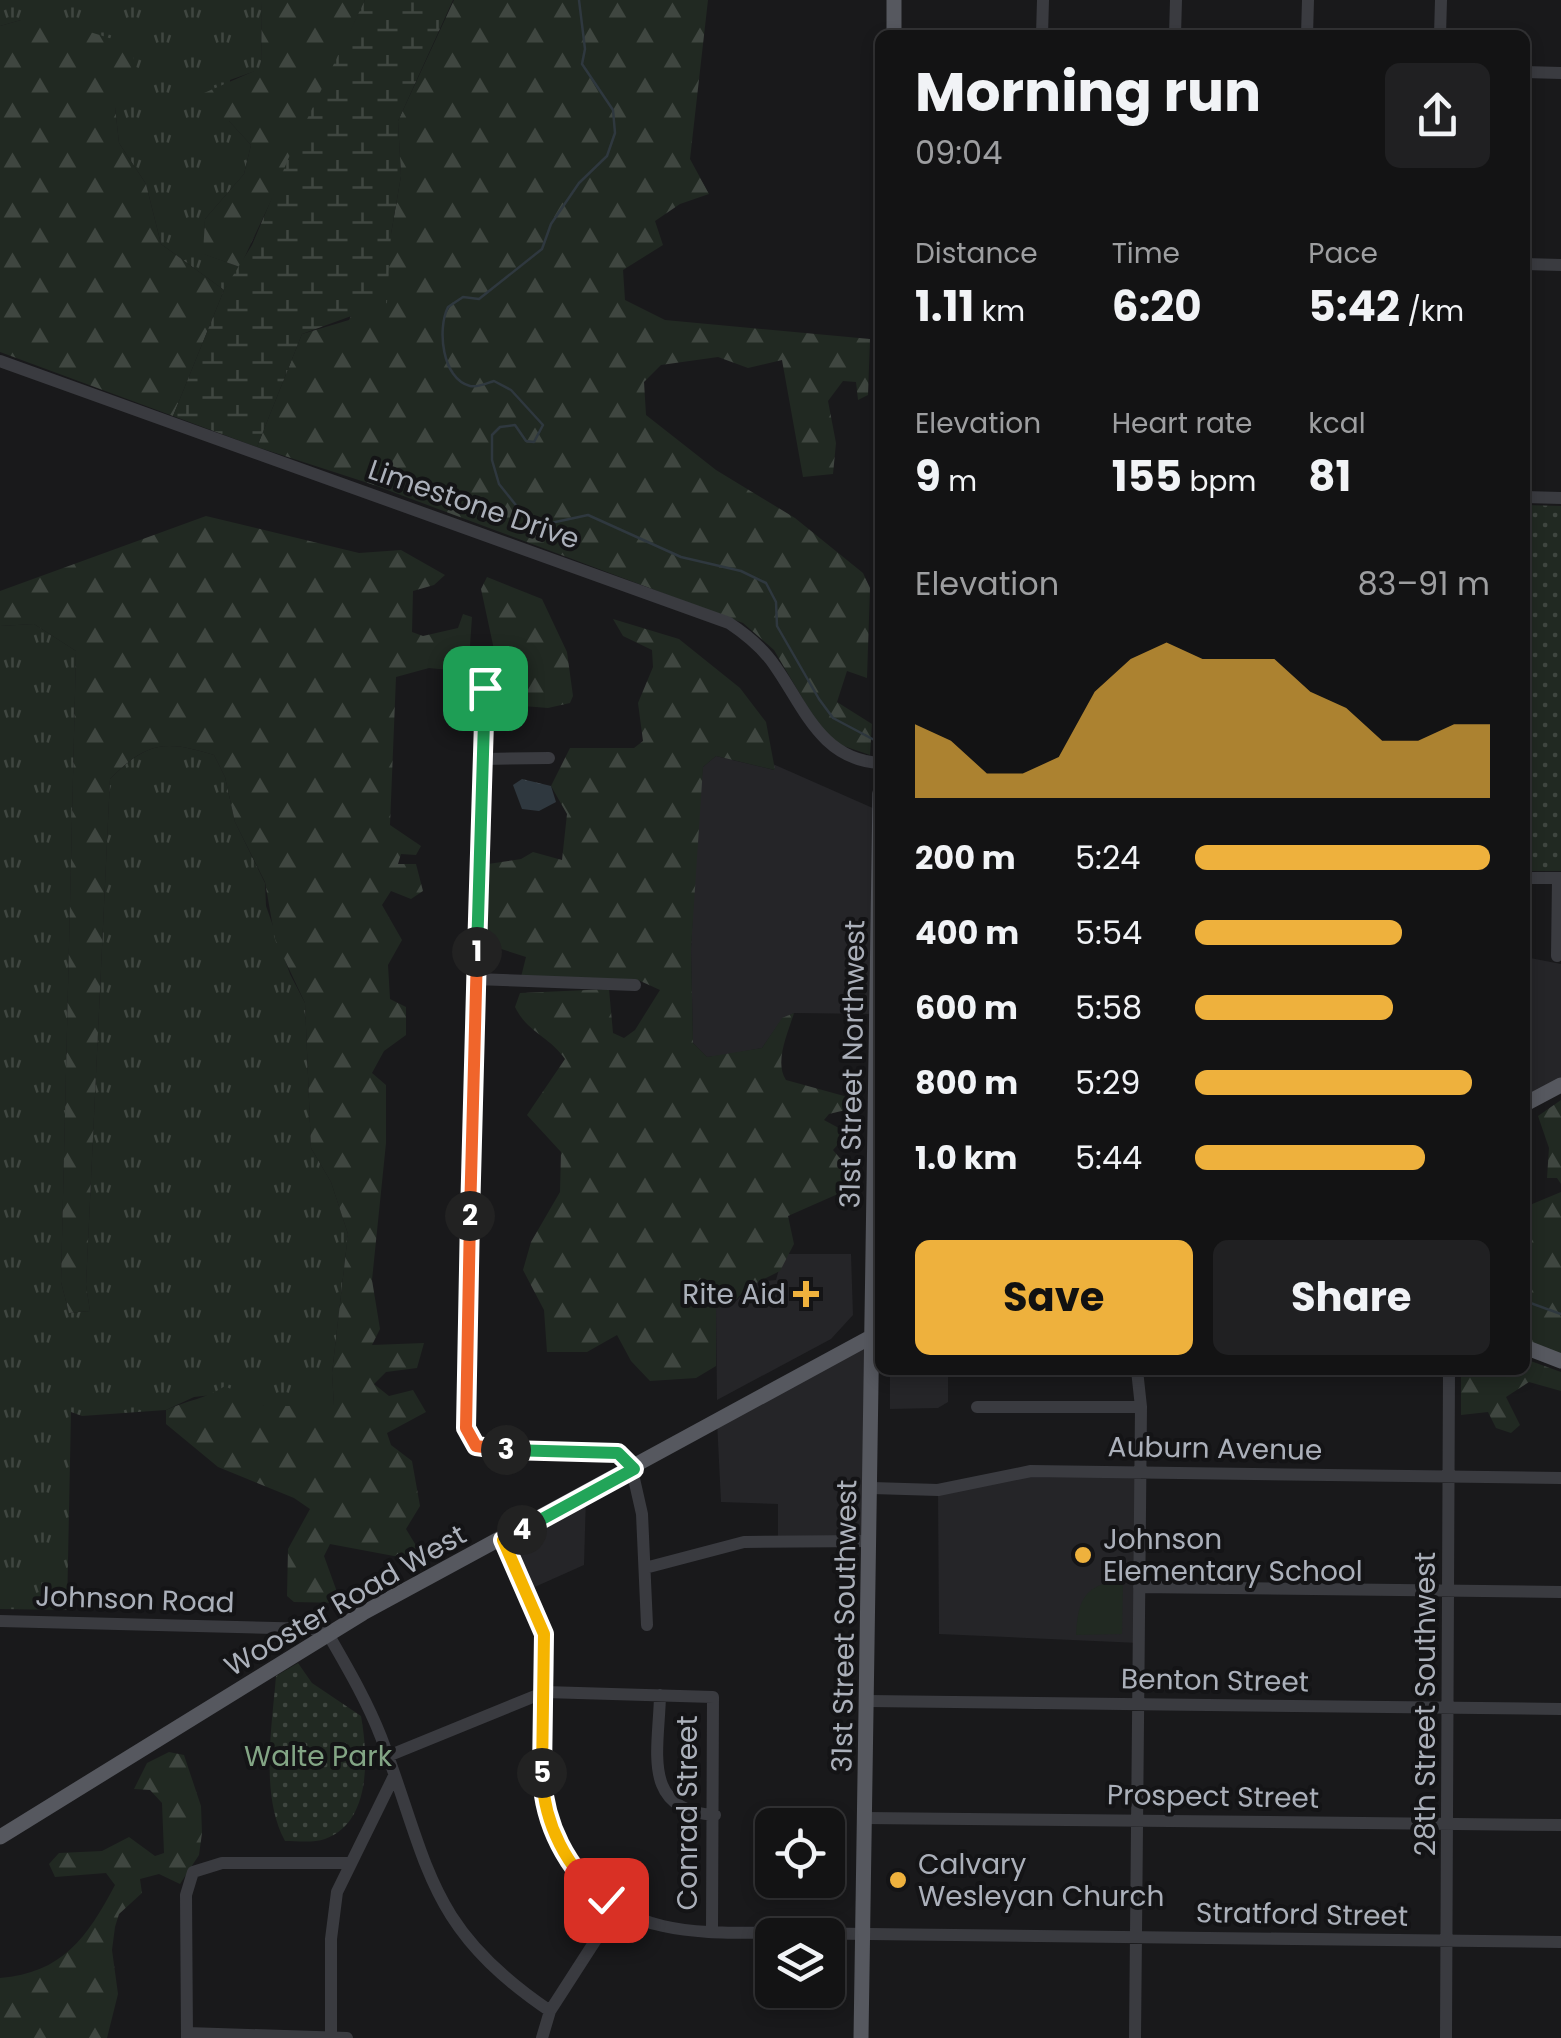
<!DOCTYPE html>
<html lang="en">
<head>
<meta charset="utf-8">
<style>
  :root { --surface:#131314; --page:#202022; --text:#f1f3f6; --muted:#9d9ea0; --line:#323234; --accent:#eeb13d }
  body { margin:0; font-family:Poppins,sans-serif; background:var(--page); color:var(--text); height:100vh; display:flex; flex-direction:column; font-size:38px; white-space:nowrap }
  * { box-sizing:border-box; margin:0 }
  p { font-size:32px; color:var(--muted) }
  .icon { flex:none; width:55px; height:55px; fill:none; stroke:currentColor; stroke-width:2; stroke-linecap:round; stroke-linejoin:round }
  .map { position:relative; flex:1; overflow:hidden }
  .details { position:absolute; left:875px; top:30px; width:655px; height:1345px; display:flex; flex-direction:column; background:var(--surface); border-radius:15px; box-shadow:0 5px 15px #0003,0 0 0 2px var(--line) }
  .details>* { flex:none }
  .buttons { position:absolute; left:755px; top:1808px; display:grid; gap:20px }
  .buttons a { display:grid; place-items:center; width:90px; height:90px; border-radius:15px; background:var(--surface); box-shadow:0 5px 15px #0003,0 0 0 2px var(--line); font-size:50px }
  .pin { position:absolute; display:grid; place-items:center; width:85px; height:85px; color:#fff; margin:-42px; border-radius:20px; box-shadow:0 5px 15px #0006 }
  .km { position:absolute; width:50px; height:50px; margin:-25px; border-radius:50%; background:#222; color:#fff; font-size:28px; line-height:50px; text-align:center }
  .round { display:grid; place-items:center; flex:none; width:105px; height:105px; border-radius:15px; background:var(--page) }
  .head { display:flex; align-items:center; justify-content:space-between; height:170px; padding:0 40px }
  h1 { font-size:55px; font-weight:700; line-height:75px }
  .stats { display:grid; grid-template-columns:repeat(3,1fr); gap:15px; height:170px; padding:10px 40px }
  .stats div { display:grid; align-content:center }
  .stats b { font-size:42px; font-weight:700 }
  .stats small { font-size:28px; font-weight:400 }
  .stats p { font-size:28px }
  .chart { height:280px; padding:20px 40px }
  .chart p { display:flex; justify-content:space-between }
  .chart svg { width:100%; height:180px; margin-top:10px; fill:var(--accent); opacity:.7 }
  .primary-button { display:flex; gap:20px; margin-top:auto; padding:20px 40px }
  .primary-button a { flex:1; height:115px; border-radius:15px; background:var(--accent); color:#111; font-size:40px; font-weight:700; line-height:115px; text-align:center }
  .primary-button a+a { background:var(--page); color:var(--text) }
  ul { padding:0 40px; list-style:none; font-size:32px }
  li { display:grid; grid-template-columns:160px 120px 1fr; align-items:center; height:75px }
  li i { height:25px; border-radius:12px; background:var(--accent) }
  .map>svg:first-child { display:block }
  .built { fill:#252528 }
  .grass { fill:url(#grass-tufts) }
  .forest { fill:url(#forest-firs) }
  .wetland { fill:url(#wetland-marsh) }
  .park { fill:url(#park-dots) }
  .garden { fill:#212922 }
  .water { fill:url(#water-ripples) }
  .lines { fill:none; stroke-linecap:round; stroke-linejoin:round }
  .stream { stroke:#2f383f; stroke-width:2.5 }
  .minor { stroke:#3a3b40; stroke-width:12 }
  .major { stroke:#56585f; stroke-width:15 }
  .split-1-casing { stroke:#fff; stroke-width:20 }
  .split-2-casing { stroke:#fff; stroke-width:20 }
  .split-3-casing { stroke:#fff; stroke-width:20 }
  .split-4-casing { stroke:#fff; stroke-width:20 }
  .split-5-casing { stroke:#fff; stroke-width:20 }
  .split-6-casing { stroke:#fff; stroke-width:20 }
  .split-1 { stroke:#22a559; stroke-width:12 }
  .split-2 { stroke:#f0652b; stroke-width:12 }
  .split-3 { stroke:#f0652b; stroke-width:12 }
  .split-4 { stroke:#22a559; stroke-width:12 }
  .split-5 { stroke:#f5b400; stroke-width:12 }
  .split-6 { stroke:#f5b400; stroke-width:12 }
  .poi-dot { fill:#eeb13d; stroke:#141416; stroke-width:4 }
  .labels { text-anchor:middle; stroke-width:8; stroke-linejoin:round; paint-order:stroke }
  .street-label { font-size:28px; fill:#abb0ba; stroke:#141416 }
  .poi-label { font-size:28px; fill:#abb0ba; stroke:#141416; text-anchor:start }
  .park-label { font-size:28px; fill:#83a585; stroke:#141416 }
</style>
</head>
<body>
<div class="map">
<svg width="1561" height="2038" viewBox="0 0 1561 2038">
  <defs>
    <pattern id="grass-tufts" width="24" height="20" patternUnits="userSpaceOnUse" patternTransform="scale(2.5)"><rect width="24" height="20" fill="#212922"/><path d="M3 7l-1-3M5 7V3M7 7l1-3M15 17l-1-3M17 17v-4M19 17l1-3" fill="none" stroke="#3f4640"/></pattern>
    <pattern id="forest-firs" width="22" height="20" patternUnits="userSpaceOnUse" patternTransform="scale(2.5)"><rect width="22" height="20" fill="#212922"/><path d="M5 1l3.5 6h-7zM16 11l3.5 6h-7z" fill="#3f4640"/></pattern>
    <pattern id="wetland-marsh" width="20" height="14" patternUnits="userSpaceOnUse" patternTransform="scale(2.5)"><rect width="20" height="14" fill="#212922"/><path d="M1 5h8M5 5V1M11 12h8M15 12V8" fill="none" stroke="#3f4640"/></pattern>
    <pattern id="park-dots" width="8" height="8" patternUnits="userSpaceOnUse" patternTransform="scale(2.5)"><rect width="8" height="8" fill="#212922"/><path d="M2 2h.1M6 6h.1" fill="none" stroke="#3f4640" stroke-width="1.8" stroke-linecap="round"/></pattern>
    <pattern id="water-ripples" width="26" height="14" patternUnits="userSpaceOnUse" patternTransform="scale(2.5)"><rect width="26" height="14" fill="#2f383f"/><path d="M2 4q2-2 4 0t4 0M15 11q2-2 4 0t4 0" fill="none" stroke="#4a5259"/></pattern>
  </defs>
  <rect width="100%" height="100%" fill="#19191b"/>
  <path class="built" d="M716,756l58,14 -1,-6 102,45 -1,205 -80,-1 -12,6 -20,29 -38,7 -17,2 -14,-14 -2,-94 7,-140 5,-42z
    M1525,957l36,7v119l-36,19z
    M783,1254h68l2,61 -22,24 -114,61 -1,-92 16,-3 23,-23 21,-2z
    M874,1335l-4,206h-92v-37l-57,-2 -4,-81z
    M890,1370h58v32l-10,6 -48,1z
    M1141,1473l-2,170 -200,-9 -1,-144 54,-13z
    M586,1496l-2,69 -56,25 -25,-51z"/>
  <path class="grass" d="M0,0h262l-1,69 -31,11 -1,41 22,24 -7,29 -39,45 -1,35 36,13 -16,23 -63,-46 -15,-60 -27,-41 -4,-36 -94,-87 -21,6z
    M34,624l42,27 -15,631 8,31 21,-2 -4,-26 24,-506c38,-38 55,-39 104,-24l11,22 10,45 30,61 1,23 24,68 15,29 6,145 20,34 17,52 -16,139 2,33h-70l-52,-11 -18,2 -28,13 -84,6 -11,-4 -4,198 -67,-1v-983z"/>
  <path class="forest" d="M262,0h103l-125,267 -37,-13 2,-35 39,-45 7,-29 -22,-24 -26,-6 1,-22 57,-25z
    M454,0h254l-18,159 19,35 -29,10 -25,17 8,24 -40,25 2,30 40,20 205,19 -2,56 -10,5 -2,-18 -13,-1 -15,20 8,42 -3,31 -30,3 -21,-117 -34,8 -30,-11 -57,8 -17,17 2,33 70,55 79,48 68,55 7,15 -3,90 -20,-7 -10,31 35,22 -2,31 -35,-12 -15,-15 -46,-78 -31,-27 -369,-138 -117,-38 45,-113 47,-14 42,-86 10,-58 -3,-55z
    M21,20l43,4 68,21 5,37 -22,25 4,36 27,41 15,60 63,46 -51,126 -173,-64v-326z
    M206,516l153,37 42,-3 44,25 -11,10 -21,6 -1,41 11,4 35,-8 5,-14 9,3 -3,42 -9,12 -31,-3 -33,9 -6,148 31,21 -5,9 -15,-1 -3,10h18l7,27 -12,8 -20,-8 -9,14 20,35 -14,25 2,34 16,8v28l-22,16 -12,22 14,12v58l-14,137 8,49 -8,16 52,-2 -7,25 -31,4 -12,12 15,12 24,-6 13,22 -39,21 4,12 21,16 8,45 -14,23 20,33 -96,-18 -6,12 17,47 -47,-1 -7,-6 1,-47 22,-40 -16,-11 -76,-31 -52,-43v-14c19,-9 42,-12 59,-24l39,20h70l-2,-33 16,-139 -17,-52 -20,-34 -6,-145 -30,-64 -10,-57 -30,-60 -10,-45 -11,-22c-48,-15 -67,-14 -104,24l-24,506 4,26 -21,2 -8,-31 15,-631 -42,-27 -34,2v-35z
    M487,577l55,22 25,53 6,44 -3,7 -22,5 -60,-5 10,-35 -17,-79z
    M613,619l66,20 61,49 26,34 9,48 -59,-14 -13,11 -12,182 2,94 14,14 55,-9 20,-30 12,-5c-6,20 -20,49 -8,67l69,19 -1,9 -25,6 -5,6 24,13 -15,17 22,26 1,10 -68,30 6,28 -14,27 -34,17 -14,17 -16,3v58l-20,12 -46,3 -19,-20 -14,-26 -30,17h-40l-3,-42 -21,-40 8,-28 29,-50 1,-40 -34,-37 38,-56c-15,-22 -38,-27 -50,-52l5,-14 89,-4 4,44 11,5 11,-8 25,-40 -22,-10 -118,1 6,-24 -31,-10 -7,-10v-73l33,-5 12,-7 29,8 5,-46 -16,-28 19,-38h64l9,-7 -5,-38 15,-36 -1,-17 -29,-14z
    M1561,1100v84l-4,-6h-10l2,-30 -11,-32z
    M1561,1192v162l-36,-14v-133z
    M1525,1359l36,13v19l-32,-9 -23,15 14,28 -9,8 -15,-5 -8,-16 -27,3v-45h64z
    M169,1752l15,3 17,51 1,27 -3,22 -19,29 -21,-10 -19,5 2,14 -23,21 -4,13 -3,23 6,44 -11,44h-107v-60c62,-5 87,-40 115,-93l-9,-12 -51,4 -6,-13 10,-11 43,-2 27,-14 26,19 9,-3 -2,-50 -12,-13 -16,-1 13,-26z"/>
  <path class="wetland" d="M365,0h88l-55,121 3,55 -10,58 -4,69 -85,31 -45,113 -84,-31 51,-126 28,-45 40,-95z"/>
  <path class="park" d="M1525,505l36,1v365h-36z
    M298,1663l14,20 49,33c7,39 11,106 -36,123 -11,4 -28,2 -40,2 -25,-46 -13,-114 -9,-165z"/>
  <path class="garden" d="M1106,1583l17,1 -1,50 -46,1c2,-25 3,-44 30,-52z"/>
  <path class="water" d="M522,779l29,7 5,16 -17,9 -17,-2 -9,-24z"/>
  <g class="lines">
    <path class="stream" d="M579,0l6,49 -3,15 31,46 2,23 -8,23 -28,27 -28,41 -9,25 -63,50 -16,-2 -15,10c-11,22 -6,72 22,79 8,2 17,-3 24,-5l17,9 32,35 -9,17 -8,-1 -11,-16 -15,2 -8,8v25l7,24 24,30 23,10 42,-9 93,42 60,14 25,12 10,19 1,24 42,73 14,19 47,25
      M1525,1301l36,13"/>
    <path class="minor" d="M1042,35l1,-35
      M1175,35l1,-35
      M1307,35l1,-35
      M1440,35l1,-35
      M1525,72l36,1
      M1525,264l36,1
      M0,361l729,262c18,12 34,25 46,43 29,41 46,94 105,97
      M1525,497l36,1
      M491,659l-6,29 -18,740 5,14 9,6 137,5 12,8 12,53 5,111
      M483,759l66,-1
      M1525,878h36
      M1557,956l1,-78
      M475,979l160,6
      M977,1407h164
      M872,1488l66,2 93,-19 530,7
      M503,1539c14,29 34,60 41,91 9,47 -3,99 -2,146 1,70 52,135 121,150 39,9 83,6 122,7l776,9
      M645,1568l99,-26 126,-1
      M1139,1587l422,5
      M0,1621l317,8 11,5c19,33 39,67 53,103 49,129 45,190 169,274
      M660,1695c-1,55 -20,116 55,120
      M868,1701l693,8
      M388,1756l157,-64 168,5 -1,233
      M865,1818l696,7
      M187,2033l160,5
      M187,2038l-1,-143 7,-23 29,-9h127
      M331,2038v-99l6,-47 57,-116
      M542,2038l8,-27 67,-104
      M1135,2038l6,-631 -4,-37
      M1446,2038l3,-668"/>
    <path class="major" d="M894,35v-35
      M1525,1104l36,-19
      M1525,1347l36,14
      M0,1837l363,-224 517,-281
      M861,2038l19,-1245"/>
  </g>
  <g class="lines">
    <g class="split-1-casing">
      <path id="split-1" d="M477,952l8,-264"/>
    </g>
    <g class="split-2-casing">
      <path id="split-2" d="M470,1216l7,-264"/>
    </g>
    <g class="split-3-casing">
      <path id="split-3" d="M470,1216l-4,212 10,18 30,4"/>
    </g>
    <g class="split-4-casing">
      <path id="split-4" d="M506,1450l112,3 16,16 -112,61"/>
    </g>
    <g class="split-5-casing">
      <path id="split-5" d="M522,1530l-19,10 41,94 -2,139"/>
    </g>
    <g class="split-6-casing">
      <path id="split-6" d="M542,1773c1,50 25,97 64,127"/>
    </g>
    <use href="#split-1" class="split-1"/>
    <use href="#split-2" class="split-2"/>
    <use href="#split-3" class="split-3"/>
    <use href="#split-4" class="split-4"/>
    <use href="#split-5" class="split-5"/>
    <use href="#split-6" class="split-6"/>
  </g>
  <g class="poi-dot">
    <path d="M801 1279h10v10h10v10h-10v10h-10v-10h-10v-10h10z"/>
    <circle cx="1083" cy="1555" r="10"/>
    <circle cx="898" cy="1880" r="10"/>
  </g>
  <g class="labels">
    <g class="street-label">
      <text transform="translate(474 504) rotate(19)" y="10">Limestone Drive</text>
      <text transform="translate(852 1064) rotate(-89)" y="10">31st Street Northwest</text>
      <text transform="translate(1215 1448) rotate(1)" y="10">Auburn Avenue</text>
      <text transform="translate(135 1599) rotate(2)" y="10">Johnson Road</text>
      <text transform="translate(345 1600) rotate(-30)" y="10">Wooster Road West</text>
      <text transform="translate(844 1626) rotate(-89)" y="10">31st Street Southwest</text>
      <text transform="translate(1215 1680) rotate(1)" y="10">Benton Street</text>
      <text transform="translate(1425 1704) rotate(-90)" y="10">28th Street Southwest</text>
      <text transform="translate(1213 1796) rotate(1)" y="10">Prospect Street</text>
      <text transform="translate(687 1813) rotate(-90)" y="10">Conrad Street</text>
      <text transform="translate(1302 1914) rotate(1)" y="10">Stratford Street</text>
    </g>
    <g class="poi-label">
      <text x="786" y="1304" text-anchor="end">Rite Aid</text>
      <text x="1103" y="1549">Johnson<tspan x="1103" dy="32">Elementary School</tspan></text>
      <text x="918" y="1874">Calvary<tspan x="918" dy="32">Wesleyan Church</tspan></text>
    </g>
    <g class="park-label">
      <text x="318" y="1766">Walte Park</text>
    </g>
  </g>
</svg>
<div class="buttons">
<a><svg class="icon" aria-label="locate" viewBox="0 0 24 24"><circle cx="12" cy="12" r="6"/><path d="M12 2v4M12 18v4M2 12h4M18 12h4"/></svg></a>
<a><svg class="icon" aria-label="layers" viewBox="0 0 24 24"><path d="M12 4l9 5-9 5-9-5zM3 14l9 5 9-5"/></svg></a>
</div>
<div class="pin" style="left:485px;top:688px;background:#1e9e55"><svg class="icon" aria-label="arrive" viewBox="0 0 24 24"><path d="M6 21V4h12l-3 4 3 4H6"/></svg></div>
<div class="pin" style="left:606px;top:1900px;background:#d93025"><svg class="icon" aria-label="check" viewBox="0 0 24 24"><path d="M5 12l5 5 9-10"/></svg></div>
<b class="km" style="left:477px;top:952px">1</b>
<b class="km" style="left:470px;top:1216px">2</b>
<b class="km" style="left:506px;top:1450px">3</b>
<b class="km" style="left:522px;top:1530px">4</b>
<b class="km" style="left:542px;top:1773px">5</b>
<section class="details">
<div class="head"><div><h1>Morning run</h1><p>09:04</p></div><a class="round"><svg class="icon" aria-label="share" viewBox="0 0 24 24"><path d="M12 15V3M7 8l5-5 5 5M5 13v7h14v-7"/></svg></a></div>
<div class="stats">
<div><p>Distance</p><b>1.11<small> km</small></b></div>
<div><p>Time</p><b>6:20</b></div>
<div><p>Pace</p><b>5:42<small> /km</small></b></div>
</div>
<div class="stats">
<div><p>Elevation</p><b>9<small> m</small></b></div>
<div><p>Heart rate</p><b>155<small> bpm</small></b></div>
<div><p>kcal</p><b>81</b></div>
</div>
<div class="chart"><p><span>Elevation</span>83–91 m</p>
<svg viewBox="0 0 160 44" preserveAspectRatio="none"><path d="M0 44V26L10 30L20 38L30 38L40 34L50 18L60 10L70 6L80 10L90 10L100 10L110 18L120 22L130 30L140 30L150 26L160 26V44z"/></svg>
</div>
<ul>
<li><b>200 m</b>5:24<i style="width:100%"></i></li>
<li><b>400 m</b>5:54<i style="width:70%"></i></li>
<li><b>600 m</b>5:58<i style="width:67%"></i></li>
<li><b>800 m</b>5:29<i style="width:94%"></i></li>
<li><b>1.0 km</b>5:44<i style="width:78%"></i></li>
</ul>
<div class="primary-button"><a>Save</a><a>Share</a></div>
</section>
</div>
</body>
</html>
